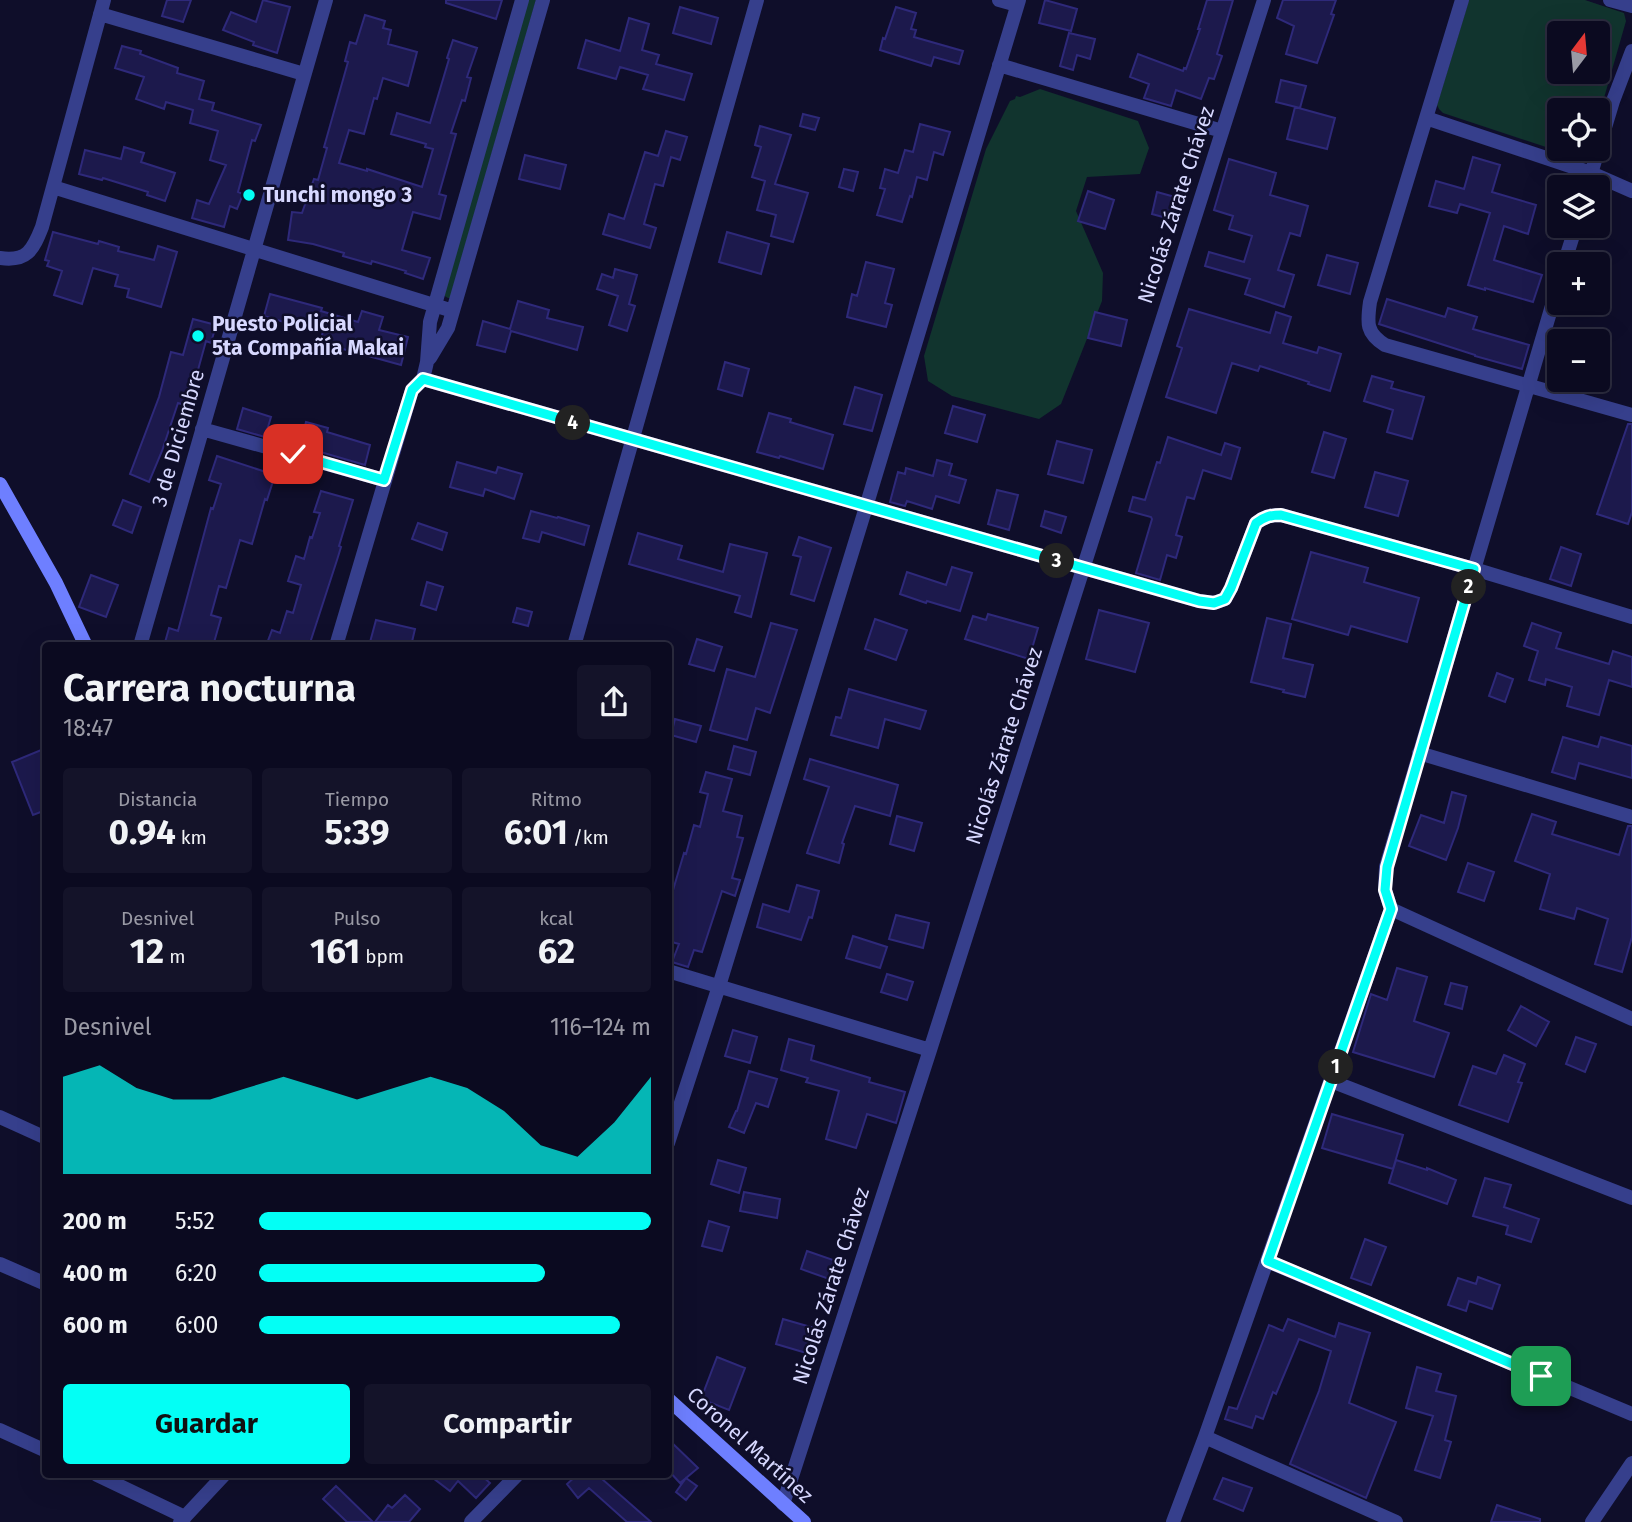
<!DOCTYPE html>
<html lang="es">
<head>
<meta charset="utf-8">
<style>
  :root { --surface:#0b0a20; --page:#141329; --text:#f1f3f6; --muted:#9a9aa5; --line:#2b2b3e; --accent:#03fff5 }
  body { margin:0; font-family:"Fira Sans",sans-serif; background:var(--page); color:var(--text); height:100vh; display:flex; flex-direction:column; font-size:26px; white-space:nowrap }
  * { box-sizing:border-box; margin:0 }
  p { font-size:23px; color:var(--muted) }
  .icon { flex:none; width:38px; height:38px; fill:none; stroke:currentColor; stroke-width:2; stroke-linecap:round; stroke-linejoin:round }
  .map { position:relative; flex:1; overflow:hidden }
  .details { position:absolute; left:42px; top:642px; width:630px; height:836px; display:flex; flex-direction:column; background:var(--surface); border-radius:7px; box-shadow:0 7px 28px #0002,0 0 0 2px var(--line) }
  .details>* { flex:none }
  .needle { width:46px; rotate:16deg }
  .tools { position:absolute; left:1547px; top:21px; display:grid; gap:14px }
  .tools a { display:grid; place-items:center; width:63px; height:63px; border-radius:7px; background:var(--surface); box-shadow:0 7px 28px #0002,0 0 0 2px var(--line); font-size:35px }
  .pin { position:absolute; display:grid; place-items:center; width:60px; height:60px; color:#fff; margin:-30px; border-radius:14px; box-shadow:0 4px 10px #0006 }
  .km { position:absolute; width:35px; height:35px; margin:-18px; border-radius:50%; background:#222; color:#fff; font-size:19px; line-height:35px; text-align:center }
  .round { display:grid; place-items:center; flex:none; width:74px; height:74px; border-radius:7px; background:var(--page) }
  .summary { display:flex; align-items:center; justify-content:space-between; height:119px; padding:0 21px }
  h1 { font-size:38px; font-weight:700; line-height:52px }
  .metrics { display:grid; grid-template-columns:repeat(3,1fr); gap:10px; height:119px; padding:7px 21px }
  .metrics div { display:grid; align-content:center; border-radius:7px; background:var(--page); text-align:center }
  .metrics b { font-size:35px; font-weight:700 }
  .metrics small { font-size:19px; font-weight:400 }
  .metrics p { font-size:19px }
  .chart { height:196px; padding:14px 21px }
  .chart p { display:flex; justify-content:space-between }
  .chart svg { width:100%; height:126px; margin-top:7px; fill:var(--accent); opacity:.7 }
  .primary-button { display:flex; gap:14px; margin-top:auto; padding:14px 21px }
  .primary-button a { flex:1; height:80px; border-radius:7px; background:var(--accent); color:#111; font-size:28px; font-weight:700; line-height:80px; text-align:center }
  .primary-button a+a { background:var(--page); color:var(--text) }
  ul { padding:0 21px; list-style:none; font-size:23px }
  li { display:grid; grid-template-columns:112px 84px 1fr; align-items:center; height:52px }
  li i { height:18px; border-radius:9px; background:var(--accent) }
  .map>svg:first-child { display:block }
  .green { fill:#11342e; fill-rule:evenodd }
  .building { fill:#1c194c; stroke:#2e297a; stroke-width:2 }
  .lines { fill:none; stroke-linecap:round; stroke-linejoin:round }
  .street { stroke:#363f8c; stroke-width:14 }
  .secondary { stroke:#6e7fff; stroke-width:14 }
  .route-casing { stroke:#fff; stroke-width:14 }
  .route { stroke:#03fff5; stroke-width:9 }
  .poi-dot { fill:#03fff5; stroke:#0f0e2a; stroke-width:2.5 }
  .labels { text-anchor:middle; stroke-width:5; stroke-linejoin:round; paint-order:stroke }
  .poi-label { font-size:21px; font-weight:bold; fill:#d7d8ff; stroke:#0f0e2a; text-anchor:start }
  .street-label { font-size:21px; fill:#d7d8ff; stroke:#0f0e2a }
</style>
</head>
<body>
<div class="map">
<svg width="1632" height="1522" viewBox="0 0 1632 1522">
  <rect width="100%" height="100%" fill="#0f0e2a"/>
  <path class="green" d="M527,0h9l-86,298h-2l-5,-3z
    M1469,0h116l39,13 2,8 -28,98v-9h-39v39h30c-4,7 -7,8 -16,7l-130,-43 -4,-4 -2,-4zM1559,33h39v39h-39z
    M1040,89l98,32 11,27 -9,26 -53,3 -11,34 27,62 -1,28 -41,103 -22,15 -87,-23 -24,-15 -4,-25 62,-207 24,-48 5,-2 1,-3 4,1z"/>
  <path class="building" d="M167,0h24l-8,22 -21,-6z
    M263,0l27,7 -13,46 -24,-8 1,-3 -31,-12 8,-18 25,10z
    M446,0h56l-6,19 -50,-16z
    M1045,0l32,9 -6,22 -32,-8z
    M1207,0h26l-16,54 5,2 -8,23 -5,-1 -8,21 -25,-9 -5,16 -27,-8 5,-14 -19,-7 8,-23 45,17 1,-3 2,1 14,-40h-2z
    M1283,0h53l-5,14 3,1 -17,48 -31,-9 8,-28 -17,-8z
    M680,7l38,11 -7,26 -38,-11z
    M896,7l20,6 -5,16 5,1 -2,7 49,14 -4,13 -25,-7 -3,9 -51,-16 3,-12 2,1z
    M365,15l20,6 -2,7 8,2 -3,14 29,8 -9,34 -25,-8 -6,21 -3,-1 -10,36 -15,-4 -10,33 28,8v-2l55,18 11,-38 -8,-2 1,-3 -35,-10 6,-21 33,10 19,-64 -2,-1 6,-18 24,8 -10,29 4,1 -6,23 -3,-1 -11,33 5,1 -17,60 7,2 -6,23 -27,-7 -11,38 28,8 -7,21 -18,-6 1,-2 -34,-10 -1,3 -28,-8 1,-3 -31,-9 -25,-4 4,-28 10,1 12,-34 4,1 9,-32 -3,-1 24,-85 -3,-1 5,-19 6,2z
    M629,18l20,6 -7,26 17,5 -3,9 36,10 -8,26 -41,-11 5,-14 -28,-8 -4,12 -38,-11 8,-28 34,11z
    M1069,33l26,6 -5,20 -13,-4 -4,15 -13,-4z
    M122,46l19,5 -1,3 38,14 -1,5 27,8 -5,18 15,4 -2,7 49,15 -6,16 -3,-1 -14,52 5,2 -6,15 -7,-3 -6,21 -32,-9 5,-18 12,4 17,-39 -16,-5 8,-29 -28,-8 3,-13 -27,-8 -2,7 -28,-10 8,-22 -29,-9z
    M1281,80l25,6 -6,22 -24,-6z
    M1295,107l40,11 -8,31 -40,-10z
    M803,114l16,4 -4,12 -15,-4z
    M920,124l30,8 -7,23 -9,-3 -7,28 -10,-3 -5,20 -2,-1 -8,26 -25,-7 8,-26 -5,-1 5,-19 13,4 7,-23 8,2z
    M760,126l31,9 -16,49 33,9 -15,49 -22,-6 5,-21 -19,-5 8,-29 -13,-4 9,-30 -6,-2z
    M666,131l21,6 -7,23 -9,-3 -8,29 -8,-2 -11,40 12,4 -6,20 -47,-14 6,-20 15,5 21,-67 13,4z
    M124,147l20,6 -3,9 34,11 -10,28 -18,-6 1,-3 -45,-14 -1,2 -23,-6 6,-24 36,9z
    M525,155l41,10 -6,24 -41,-10z
    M1473,157l27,8 -8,27 44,13 -8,29 -24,-8 -10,34 48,15 -9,27 -48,-14v2l-17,-5 22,-72 -30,-9 -3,9 -28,-7 7,-25 28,8z
    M1229,159l47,14 -6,22 38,11 -8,30 -10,-3 -12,37 16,5 -10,32 -39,-13 5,-15 -45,-13 4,-14 35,10 8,-26 -23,-7 4,-13 -19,-6z
    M844,169l14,3 -5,19 -14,-4z
    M1088,191l26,9 -9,29 -27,-8z
    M1157,192l18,5 -5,22 -18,-5z
    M53,232l45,12 1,-3 20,6 -1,4 36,9 4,-14 19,6 -16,55 -34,-10 2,-8 -14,-3 3,-11 -25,-7 -11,36 -28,-9 8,-24 -15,-5 2,-5 -4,-1z
    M727,232l42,12 -8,30 -42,-12z
    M1327,255l31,8 -8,31 -32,-9z
    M866,262l28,7 -9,34 7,2 -6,22 -39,-10 5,-23 5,2z
    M615,269l22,6 -8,29 6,2 -8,25 -18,-6 9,-29 -21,-7 5,-15 11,4z
    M270,294l52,14 -1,3 37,11 4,-11 21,6 -4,13 29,7 -7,28 -58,-16 -1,3 -23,-6 5,-18 -38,-11 -2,5 -20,-6z
    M1387,299l58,18 3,-9 29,9 -4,12 56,16 -7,24 -47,-13v-1l-96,-31z
    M518,301l31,9 -2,8 36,9 -6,23 -66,-19 -6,21 -28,-7 6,-24 27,8z
    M1189,309l81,24 6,-21 15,5 -8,26 34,10 2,-6 22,7 -11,37 -22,-7 1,-2 -49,-16 -2,5 -26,-8 -16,50 -50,-16 16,-49 -5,-2z
    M1095,312l32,8 -6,26 -33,-8z
    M193,319l23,6 -5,18 -5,-2 -18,65 -10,-3 -16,48 -13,31 -19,-8 29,-77 12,-45 12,3z
    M725,362l24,7 -7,27 -24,-7z
    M1372,376l21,6 -2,6 33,9 -12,42 -25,-7 6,-22 -29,-9z
    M855,387l27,8 -10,36 -28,-7z
    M953,406l32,9 -8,27 -32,-9z
    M243,408l28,9 -6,20 -28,-8z
    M769,413l22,6 -1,3 43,13 -10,34 -43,-13 -1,2 -22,-6z
    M306,422l22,6 -1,4 43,13 -5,20 -65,-19z
    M1628,424h4v88l-4,12 -31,-10z
    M1324,432l22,7 -12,39 -22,-6z
    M1168,437l53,18 4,-12 15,5 -9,31 -28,-9 -9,29 -7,-2 -11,38 6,2 -6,21 -9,-3 -7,25 -24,-7 16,-54 -1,-2 -22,-6 4,-14 12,3 12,-38 3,1z
    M1057,441l35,9 -9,33 -35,-9z
    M217,456l58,19 -8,25 -2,-1 -13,45 -12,-4 -14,48 -7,-2 -8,29 10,3 -8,28h-49l5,-18 9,3 33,-123 2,1 8,-25 -12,-4z
    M937,460l15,4 -3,11 17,5 -7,23 -23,-7 -4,13 -25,-8 -2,5 -15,-4 8,-30 7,2 1,-6 27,8z
    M457,462l39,11 2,-6 24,7 -8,25 -29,-10 -2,7 -33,-9z
    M1375,472l33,9 -10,35 -33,-9z
    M997,490l21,5 -9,35 -21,-6z
    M321,491l32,9 -14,46 2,1 -4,13 -27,83 2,1 -1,2h-45l6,-16 8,3 7,-22 6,2 8,-28 -13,-4 8,-25 8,3 6,-22 2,1 8,-25 -6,-1z
    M123,500l18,7 -9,26 -19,-8z
    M531,511l26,7 1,-1 31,9 -5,19 -42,-13 -3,10 -16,-4z
    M1045,511l21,6 -5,16 -20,-7z
    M418,523l29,10 -5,17 -30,-11z
    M638,533l44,13 -4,13 45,13 7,-28 37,9 -16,64 -16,-5 5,-16 -111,-32z
    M799,537l32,11 -17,53 -23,-7 10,-37 -8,-2z
    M1561,547l20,7 -10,32 -21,-7z
    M1311,552l57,16 -4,14 55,16 -12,44 -56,-16 -3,9 -56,-16z
    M952,567l20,6 -12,38 -33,-10 -1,2 -26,-9 7,-22 39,13z
    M91,575l27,10 -12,32 -27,-10z
    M427,582l16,5 -7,23 -15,-5z
    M517,608l15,4 -4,14 -15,-4z
    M1099,610l50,13 -14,49 -49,-13z
    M988,614l50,14 -9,31 -64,-20 8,-23 13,4z
    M1267,618l24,6 -8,34 30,7 -8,32 -22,-5 1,-2 -33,-8z
    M875,619l32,11 -11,30 -31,-11z
    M376,620l39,9 -4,17h-42z
    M771,623l26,7 -27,83 -14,-5 -9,32 -37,-10 17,-61 28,8z
    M1532,623l29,10 -5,15 53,16 4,-13 19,6v30l-23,-7 -10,35 -32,-9 5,-19 -26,-8 -1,6 -16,-5 9,-29 -14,-5z
    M697,639l25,8 -8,24 -25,-7z
    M1497,673l16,6 -8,23 -16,-6z
    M849,689l77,22 -6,18 -35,-10 -7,29 -47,-13 5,-18 5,1z
    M675,719l26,7 -5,16 -25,-7z
    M1563,737l35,10 3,-10 31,9v32l-53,-15 -4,16 -23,-7z
    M734,746l22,6 -6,23 -22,-6z
    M46,748v62l-13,5 -21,-53z
    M810,759l88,26 -8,31 -35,-10 -13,37 2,1 -5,19 -32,-10 22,-66 -25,-8z
    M706,772l26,7 -9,32 19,5 -5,21 6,1 -11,40 8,2 -5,16 -13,-5 -20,61 -8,-2 -6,17 -16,-5 7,-18 -11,-3v-45l3,1 13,-44 2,1 8,-29 6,2 8,-33 -8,-2z
    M1452,792l14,4 -8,32 -12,32 -37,-14 12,-31 23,8z
    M1532,814l24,8 -4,12 67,21 9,-29h4v111l-10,35 -27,-8 13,-45 -31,-11 -3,11 -34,-10 10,-35 -35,-13z
    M897,816l25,7 -8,28 -24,-7z
    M1468,863l26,9 -10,29 -26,-9z
    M797,885l22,6 -7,27 -3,-1 -8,23 -44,-13 6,-23 26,8z
    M896,915l33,8 -6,25 -34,-9z
    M853,936l34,11 -7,21 -34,-10z
    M1397,968l30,9 -13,44 35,12 -15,44 -81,-25 18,-58 16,6z
    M887,974l26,8 -6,18 -26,-8z
    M1451,983l16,4 -5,22 -17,-5z
    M1521,1006l28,16 -13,24 -28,-16z
    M733,1030l24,7 -7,26 -25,-7z
    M1576,1037l20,7 -11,28 -19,-8z
    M789,1039l25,7 -3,14 59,18 -1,4 36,10 -9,31 -29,-9 -11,34 -30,-9 13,-48 -33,-9 2,-4 -27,-8z
    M1504,1055l21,9 -7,18 4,1 -14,39 -49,-17 14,-39 23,8z
    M749,1071l28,8 -9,28 -12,-4 -12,30 -15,-6 7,-16h1z
    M1332,1114l71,21 -10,34 -71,-21z
    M718,1160l28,8 -7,25 -28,-9z
    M1396,1160l31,10v-2l29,12 -9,24 -58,-21z
    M1485,1178l26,7 -7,22 35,12 -8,23 -25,-8 2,-8 -35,-10z
    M744,1192l36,7 -3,19 -37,-7z
    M709,1221l20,6 -7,24 -20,-5z
    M1365,1239l21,8 -15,38 -20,-7z
    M807,1251l32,11 -7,18 -31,-11z
    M1478,1277l22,8 -8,24 -23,-8 -3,10 -18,-6 10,-27 18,6z
    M783,1319l38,11 -8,25 -37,-11z
    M1288,1319l47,18 4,-14 31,10 -21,70 47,19 -30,76 -76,-34 29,-73 12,-40 -32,-12 -23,55 -3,-2 -10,27 -7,-3 -4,12 -27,-9 4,-12 8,2 32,-84 14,6z
    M717,1357l28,11 -16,42 -28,-11z
    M1417,1367l24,7 -5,17 20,5 -11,44 6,2 -11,36 -25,-8 18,-54 -27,-8z
    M668,1439l30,29 -18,15 -12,-13z
    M429,1475h52l9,8 -14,15 -18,-17 -8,10z
    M574,1475h32l-4,4 49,43h-24l-38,-34 -11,10 -11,-14 9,-8z
    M686,1478l11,8 -11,14 -10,-8z
    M1223,1478l29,10 -9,23 -29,-12z
    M336,1486l37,36h-26l-24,-23z
    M405,1495l15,14 -11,13h-34l13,-17 4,3z
    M1497,1505l43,14v3h-49z"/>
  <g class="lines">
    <path class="street" d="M999,0l18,5
      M1462,0l-92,302c-3,21 -4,31 15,43l247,70
      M1610,0l22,6
      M100,14l204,60
      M999,65l223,66
      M1426,118l165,55 41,18
      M53,187l400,124
      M1587,187l26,-86 19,-50
      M0,258c27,4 33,-8 42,-31l62,-227
      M1564,264l12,-38
      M430,358l18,-30 95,-328
      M423,379l776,222 15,2 11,-4 6,-11 25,-65c8,-6 14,-8 25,-8l193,54 158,48
      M202,429l182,51
      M140,646l186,-646
      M336,646l76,-256 11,-11 4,-17 3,-40 92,-322
      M574,646l183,-646
      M1419,753l213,64
      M1391,909l241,110
      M668,971l262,79
      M1331,1081l301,117
      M0,1117l46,21
      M668,1143l51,-157 147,-479 153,-507
      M1267,1261l365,153
      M0,1264l46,20
      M0,1430l46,21
      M1205,1437l191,85
      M97,1475l88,42
      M783,1504l147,-454 334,-1050
      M180,1522l44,-47
      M471,1522l46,-47
      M1173,1522l32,-85 186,-528 -6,-19 1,-23 173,-585
      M1592,1522l40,-59"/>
    <path class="secondary" d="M0,484l56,99 30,63
      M668,1399l136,123"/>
  </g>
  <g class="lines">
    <g class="route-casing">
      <path id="route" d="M293,454l91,26 28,-90 11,-11 776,222 15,2 11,-4 6,-11 25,-65c8,-6 14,-8 25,-8l193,54 -87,298 -2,23 6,19 -123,352 273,115"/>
    </g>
    <use href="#route" class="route"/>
  </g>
  <g class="poi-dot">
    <circle cx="249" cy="195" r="7"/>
    <circle cx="198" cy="336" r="7"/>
  </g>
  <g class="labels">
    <g class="poi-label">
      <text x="263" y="202">Tunchi mongo 3</text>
      <text x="212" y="331">Puesto Policial<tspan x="212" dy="24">5ta Compañía Makai</tspan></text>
    </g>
    <g class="street-label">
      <text transform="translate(1176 205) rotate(-72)" y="7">Nicolás Zárate Chávez</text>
      <text transform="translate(178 438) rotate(-74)" y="7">3 de Diciembre</text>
      <text transform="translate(1004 746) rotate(-72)" y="7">Nicolás Zárate Chávez</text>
      <text transform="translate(831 1286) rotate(-72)" y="7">Nicolás Zárate Chávez</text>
      <text transform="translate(750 1445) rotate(42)" y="7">Coronel Martínez</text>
    </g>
  </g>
</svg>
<div class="tools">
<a><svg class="needle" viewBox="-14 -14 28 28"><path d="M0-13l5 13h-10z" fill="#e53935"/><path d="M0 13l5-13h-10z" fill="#9a9aa5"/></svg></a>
<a><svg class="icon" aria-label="locate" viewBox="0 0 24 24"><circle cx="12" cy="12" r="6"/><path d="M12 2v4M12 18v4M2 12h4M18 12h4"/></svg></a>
<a><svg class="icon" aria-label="layers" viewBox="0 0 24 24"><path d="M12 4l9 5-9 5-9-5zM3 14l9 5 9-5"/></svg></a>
<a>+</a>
<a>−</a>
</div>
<div class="pin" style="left:1541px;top:1376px;background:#1e9e55"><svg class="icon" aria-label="arrive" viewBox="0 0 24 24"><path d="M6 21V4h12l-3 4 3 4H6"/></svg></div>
<div class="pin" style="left:293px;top:454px;background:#d93025"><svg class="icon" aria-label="check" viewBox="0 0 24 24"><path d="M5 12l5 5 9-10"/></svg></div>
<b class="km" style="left:1336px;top:1067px">1</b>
<b class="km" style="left:1469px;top:587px">2</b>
<b class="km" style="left:1057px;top:561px">3</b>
<b class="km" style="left:573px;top:423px">4</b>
<section class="details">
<div class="summary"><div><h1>Carrera nocturna</h1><p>18:47</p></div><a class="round"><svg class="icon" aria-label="share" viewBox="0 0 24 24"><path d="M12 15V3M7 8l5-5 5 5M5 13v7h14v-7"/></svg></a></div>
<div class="metrics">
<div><p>Distancia</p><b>0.94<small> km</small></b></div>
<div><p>Tiempo</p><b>5:39</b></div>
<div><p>Ritmo</p><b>6:01<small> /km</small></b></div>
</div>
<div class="metrics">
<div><p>Desnivel</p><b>12<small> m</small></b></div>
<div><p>Pulso</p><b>161<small> bpm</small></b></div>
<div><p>kcal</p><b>62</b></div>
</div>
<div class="chart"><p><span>Desnivel</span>116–124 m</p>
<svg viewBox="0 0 160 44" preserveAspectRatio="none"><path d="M0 44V10L10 6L20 14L30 18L40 18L50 14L60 10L70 14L80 18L90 14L100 10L110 14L120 22L130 34L140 38L150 26L160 10V44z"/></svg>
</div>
<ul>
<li><b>200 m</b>5:52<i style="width:100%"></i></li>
<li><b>400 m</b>6:20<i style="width:73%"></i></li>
<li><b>600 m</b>6:00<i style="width:92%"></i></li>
</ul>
<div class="primary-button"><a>Guardar</a><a>Compartir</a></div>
</section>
</div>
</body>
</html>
